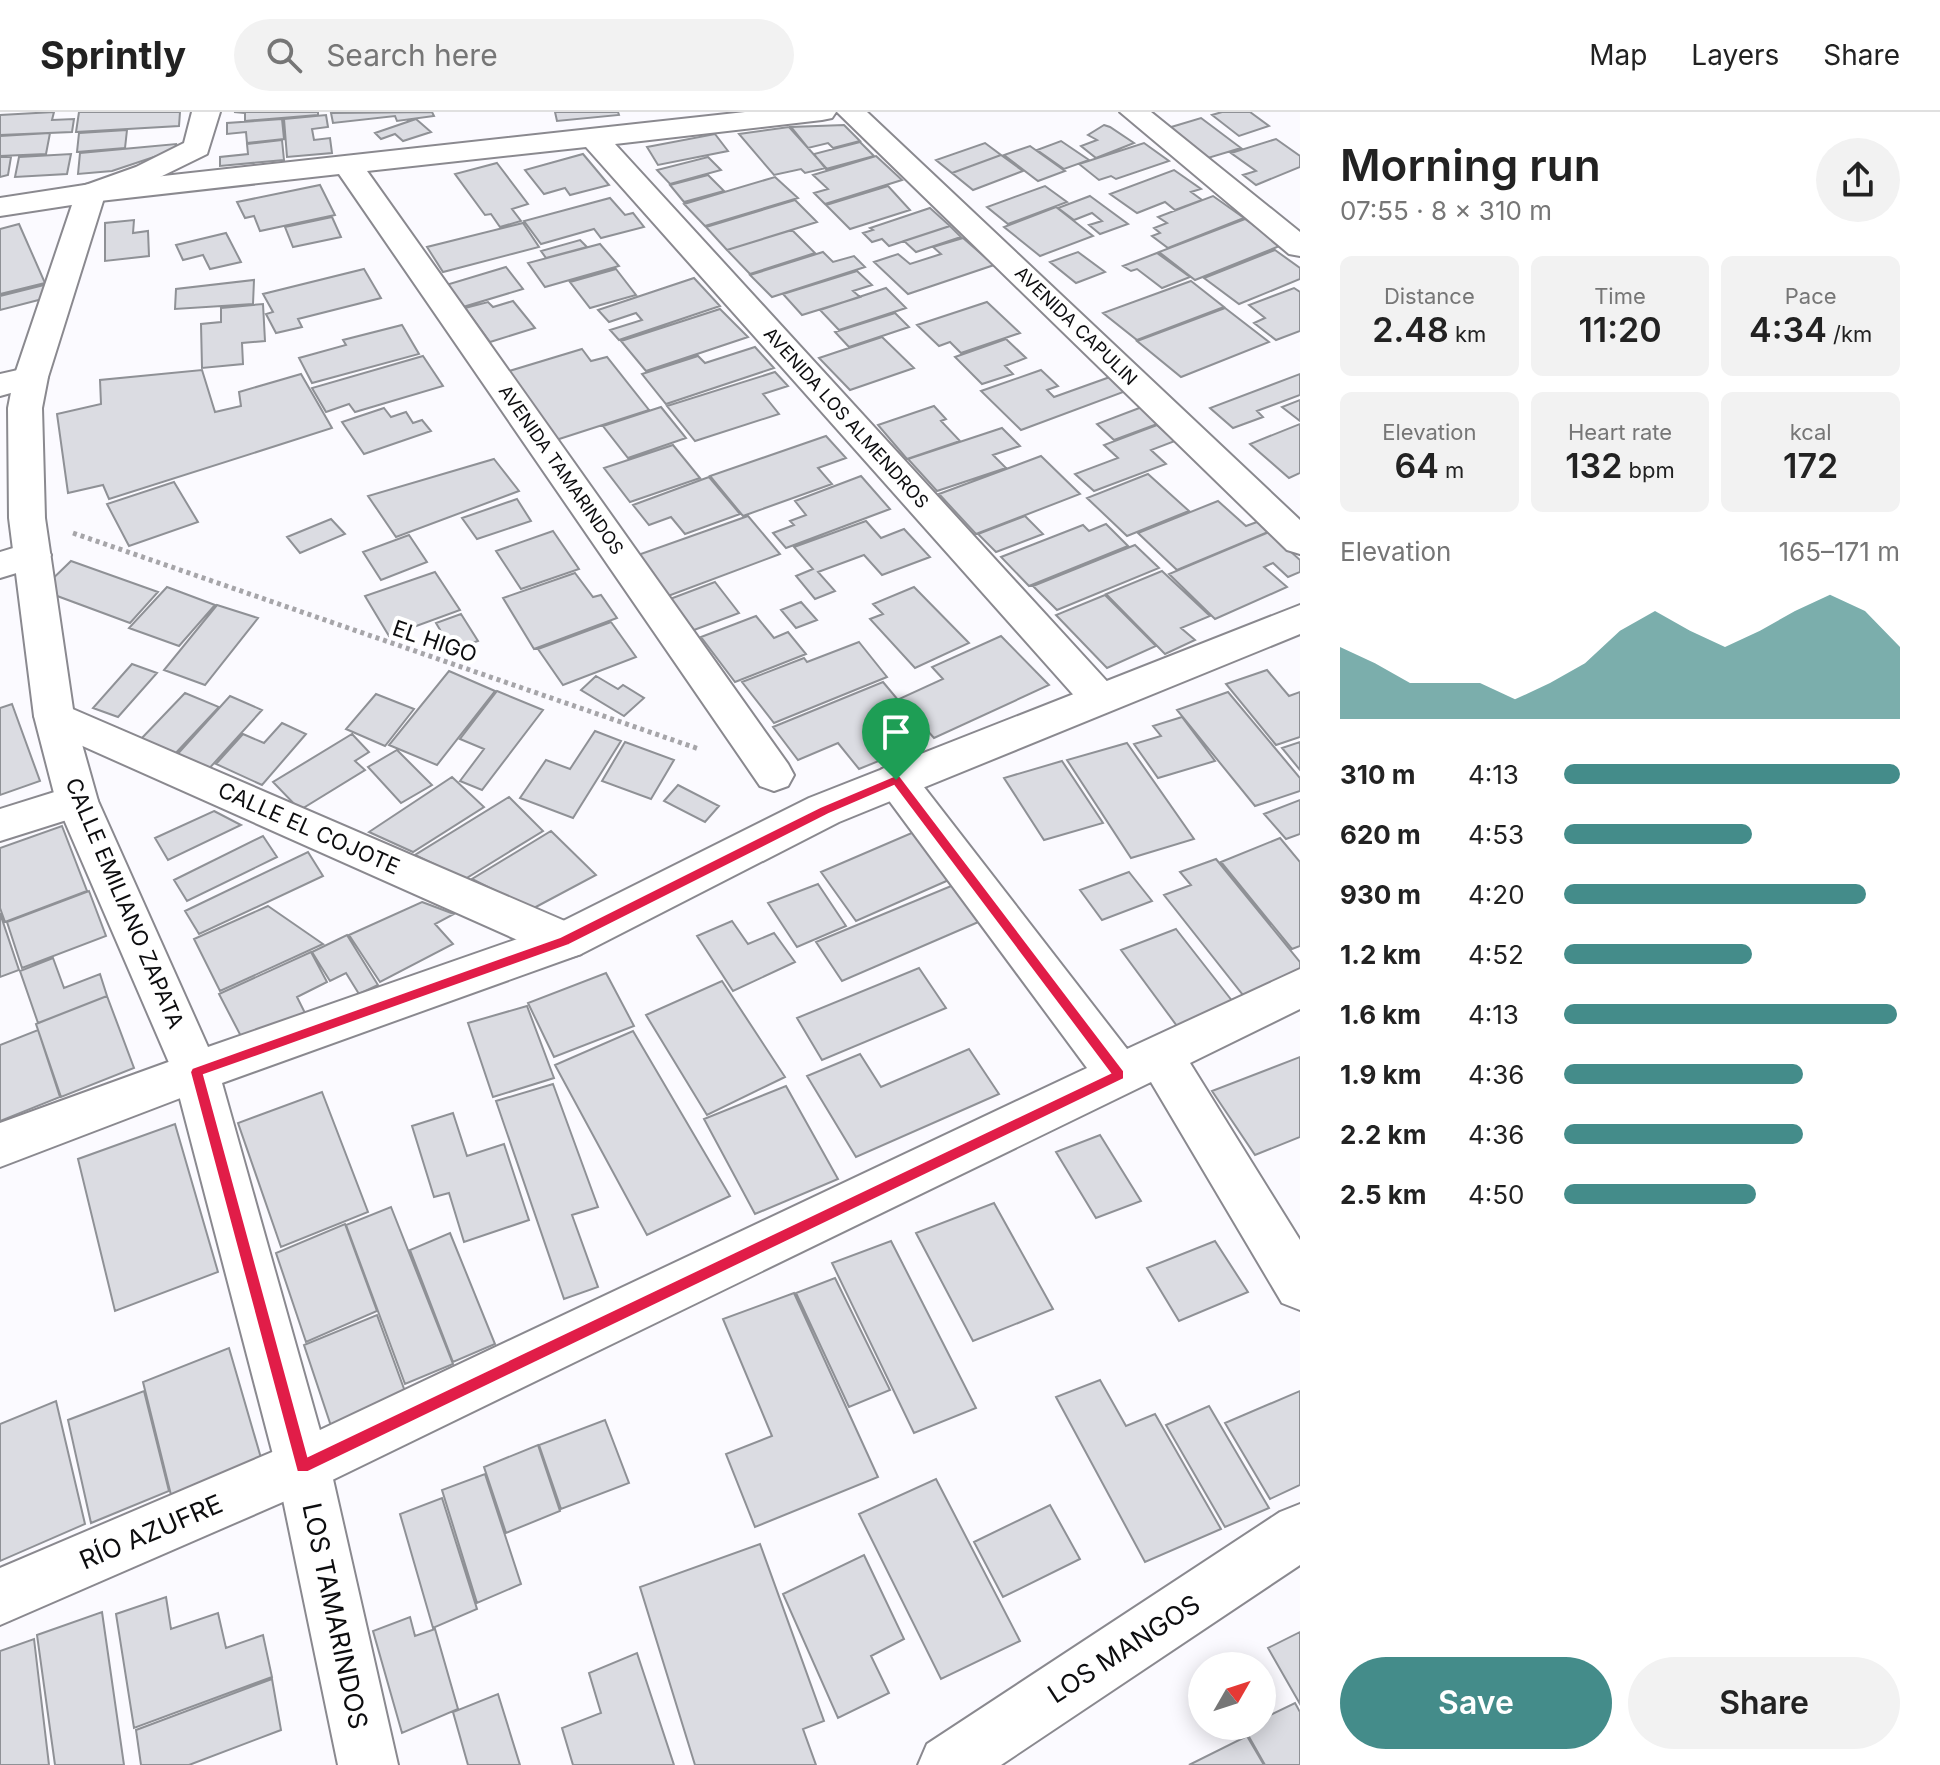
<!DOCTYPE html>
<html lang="en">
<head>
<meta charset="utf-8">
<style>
  :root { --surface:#fff; --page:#f2f2f2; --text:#222; --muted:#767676; --line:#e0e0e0; --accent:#448c8a }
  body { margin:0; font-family:Inter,sans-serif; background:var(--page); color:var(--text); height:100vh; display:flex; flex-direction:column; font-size:30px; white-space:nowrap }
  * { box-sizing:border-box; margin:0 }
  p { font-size:26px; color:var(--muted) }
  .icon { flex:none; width:44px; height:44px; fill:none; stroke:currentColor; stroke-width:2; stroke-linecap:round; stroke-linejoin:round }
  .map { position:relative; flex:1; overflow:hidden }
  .drawer { display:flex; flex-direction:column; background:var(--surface); width:640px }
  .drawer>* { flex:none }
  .needle { width:52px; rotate:51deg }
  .fabs { position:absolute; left:1188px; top:1540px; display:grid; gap:16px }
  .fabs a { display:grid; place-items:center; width:88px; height:88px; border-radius:50%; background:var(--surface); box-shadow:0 4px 20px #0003; font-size:40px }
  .pin { position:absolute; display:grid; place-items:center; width:68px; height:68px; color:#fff; margin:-82px -34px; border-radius:50% 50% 50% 0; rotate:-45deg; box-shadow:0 0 8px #0007 }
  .pin .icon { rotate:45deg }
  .round { display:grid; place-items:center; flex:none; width:84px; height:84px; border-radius:42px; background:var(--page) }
  .headline { display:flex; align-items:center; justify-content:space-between; height:136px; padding:0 40px }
  h1 { font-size:44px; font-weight:600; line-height:60px }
  .figures { display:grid; grid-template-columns:repeat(3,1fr); gap:12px; height:136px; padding:8px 40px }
  .figures div { display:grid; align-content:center; border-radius:12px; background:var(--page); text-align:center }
  .figures b { font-size:34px; font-weight:600 }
  .figures small { font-size:22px; font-weight:400 }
  .figures p { font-size:22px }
  .chart { height:224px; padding:16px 40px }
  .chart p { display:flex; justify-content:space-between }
  .chart svg { width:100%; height:144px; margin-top:8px; fill:var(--accent); opacity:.7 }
  .primary-button { display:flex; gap:16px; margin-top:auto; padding:16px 40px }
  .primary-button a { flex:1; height:92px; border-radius:48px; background:var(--accent); color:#fff; font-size:32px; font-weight:600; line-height:92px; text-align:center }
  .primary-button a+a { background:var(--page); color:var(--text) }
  ul { padding:0 40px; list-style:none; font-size:26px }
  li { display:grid; grid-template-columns:128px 96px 1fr; align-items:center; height:60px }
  li i { height:20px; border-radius:10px; background:var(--accent) }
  header { display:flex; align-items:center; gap:48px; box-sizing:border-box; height:112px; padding:0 40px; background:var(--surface); border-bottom:2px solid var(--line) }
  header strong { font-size:38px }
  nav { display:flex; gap:44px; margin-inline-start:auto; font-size:28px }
  .search { width:560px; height:72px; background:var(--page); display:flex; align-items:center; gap:20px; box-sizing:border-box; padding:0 28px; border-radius:44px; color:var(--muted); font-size:30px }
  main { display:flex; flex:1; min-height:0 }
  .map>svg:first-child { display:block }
  .building { fill:#dbdce2; stroke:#8f9196; stroke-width:2 }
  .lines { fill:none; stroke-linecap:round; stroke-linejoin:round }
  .street-casing { stroke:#8a898f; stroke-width:4 }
  .secondary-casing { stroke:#8a898f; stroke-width:4 }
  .path { stroke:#a6a5a9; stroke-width:5; stroke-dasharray:4 4; stroke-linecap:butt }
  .street { fill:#fff; fill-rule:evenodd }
  .secondary { fill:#fff; fill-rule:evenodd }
  .route { fill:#e11d48; stroke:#fff; stroke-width:2; fill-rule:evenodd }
  .labels { text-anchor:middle; stroke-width:8; stroke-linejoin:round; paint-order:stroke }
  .far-street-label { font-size:18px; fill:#0d0d0f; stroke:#fff }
  .street-label { font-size:22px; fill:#0d0d0f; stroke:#fff }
  .near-street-label { font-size:26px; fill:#0d0d0f; stroke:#fff }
</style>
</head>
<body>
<header>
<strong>Sprintly</strong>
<div class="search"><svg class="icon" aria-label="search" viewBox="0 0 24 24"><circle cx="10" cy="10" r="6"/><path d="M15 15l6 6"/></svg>Search here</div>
<nav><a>Map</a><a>Layers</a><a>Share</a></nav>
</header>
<main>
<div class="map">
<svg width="1300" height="1653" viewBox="0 0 1300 1653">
  <rect width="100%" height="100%" fill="#fbfaff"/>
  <path class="building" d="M54,0l-2,8 22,-1 -2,13 -72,3v-20z
    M79,0h101l-1,14 -103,6z
    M234,0h84v3l-73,6v-8z
    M432,0l2,4 -37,5 -2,-5 -62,7 -2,-10z
    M555,0h63l1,3 -62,6z
    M1222,0h28l19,14 -30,10 -27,-21z
    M326,3l2,12 -16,2 2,11 16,-2 2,15 -45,4 -3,-38z
    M1201,6l40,30 -33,10 -40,-30z
    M282,7l2,20 -37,4 -1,-11 -19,2v-11z
    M416,7l15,13 -28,9 -8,-7 -14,5 -6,-6z
    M844,13l16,16 -27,7 -5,-5 -20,5 -17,-21z
    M1104,13l6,2 24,16 -38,15 -15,-12 16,-6 -9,-5z
    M789,15l37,41 -21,5 -4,-4 -27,6 -35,-41z
    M127,18l-2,18 -48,4 2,-19z
    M50,21l-4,21 -46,2v-20z
    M715,22l13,17 -70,14 -11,-18z
    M1276,27l24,17v11l-44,18 -13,-10 13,-4 -25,-18z
    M282,28l2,20 -64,6v-9l28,-3 -1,-10z
    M1061,29l28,19 -25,9 -27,-19z
    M860,30l14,14 -48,13 -12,-15z
    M985,31l16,12 -49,18 -16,-13z
    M1144,31l25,18 -53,18 -5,-3 -12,4 -20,-16z
    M176,32l-1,6 -63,21 -34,3 2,-21z
    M1030,34l35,25 -27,10 -34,-26z
    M71,42l-4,20 -52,3 4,-20z
    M583,42l26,31 -39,10 -5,-7 -21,6 -19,-24z
    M1001,43l22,16 -50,19 -21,-17z
    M876,44l26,24 -77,24 -11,-11 14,-4 -15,-14z
    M0,45h11l-3,18 -8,2z
    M708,45l13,13 -51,14 -13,-14z
    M497,51l31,41 -16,5 9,12 -21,6 -9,-13 -6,1 -30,-41z
    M1174,58l27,19 -10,3 11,8 -27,10 -10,-8 -28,11 -27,-19z
    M708,63l16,16 -40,11 -14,-17z
    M775,65l23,21 -93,28 -21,-22z
    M320,73l15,30 -75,16 -6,-15 -9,2 -8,-16z
    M888,74l22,24 -60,19 -24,-24z
    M1045,74l22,16 -59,22 -21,-17z
    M1090,84l38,28 -28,10 -11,-9 13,-4 -10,-8 -18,7 -16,-12z
    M1213,84l31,22 -76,30 -16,-12 8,-3 -6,-5 13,-5 -9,-6z
    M610,86l15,17 8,-2 11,14 -43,11 -7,-9 -53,15 -17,-23z
    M795,88l22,22 -90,28 -21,-23z
    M1056,95l37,29 -53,20 -36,-29z
    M930,96l20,18 -61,20 -7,-7 -10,3 -9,-9 10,-3 -3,-2z
    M332,105l9,20 -48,10 -8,-20z
    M1245,107l37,26 -87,35 -36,-28z
    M134,108l-1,13 15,-2 1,25 -44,5v-38z
    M523,111l16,24 -96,25 -16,-25z
    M19,112l26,59 -45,11v-65z
    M950,114l11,11 -45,15 -12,-11z
    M792,118l23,23 -65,21 -23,-24z
    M226,121l15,29 -31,7 -7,-14 -20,5 -7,-15z
    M963,126l31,27 -86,29 -34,-32 24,-8 12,10 31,-10 -8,-7z
    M580,128l7,7 -41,11 -5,-7z
    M600,132l19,22 -74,21 -17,-24z
    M1275,138l25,18v11l-61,25 -35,-26z
    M823,140l10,10 21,-6 11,11 -93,30 -22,-22z
    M1078,140l27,20 -29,11 -26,-21z
    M1157,141l33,24 -28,11 -25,-19 -6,2 -8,-5z
    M506,155l17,22 -60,18 -17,-22z
    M364,157l17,29 -83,21 4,8 -26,6 -10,-19 7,-2 -10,-18z
    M616,157l20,26 -46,13 -20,-26z
    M857,159l15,14 -19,6 7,6 -58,18 -19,-21z
    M694,166l26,28 -101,34 -9,-10 32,-10 -6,-7 -27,9 -11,-12z
    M254,168l-1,24 -78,5 1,-20z
    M1191,169l33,26 -87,33 -34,-27z
    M44,173l6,12 -50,13v-14z
    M886,176l20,20 -67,22 -19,-20z
    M1294,176l6,4v39l-24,9 -22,-17 11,-5 -16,-13z
    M513,189l22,27 -45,14 -25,-34 23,-6 5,5z
    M987,190l33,31 -59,20 -11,-11 -11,4 -22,-21z
    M263,192l2,37 -23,2 1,21 -41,4 -1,-44 20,-2v-14z
    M1225,196l44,34 -88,35 -44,-36z
    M720,197l28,28 -102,34 -25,-30z
    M895,201l14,14 -60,20 -14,-15z
    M402,213l17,29 -107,29 -13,-25 47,-13 -3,-5z
    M882,225l32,31 -64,22 -31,-32z
    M1006,227l20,19 -21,8 8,8 -31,10 -27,-27z
    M755,235l19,21 -108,36 -24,-30 56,-18 7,7z
    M582,237l9,12 16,-4 42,53 -93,30 -50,-68z
    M423,244l20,30 -88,26 -6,-8 -23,8 -14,-24z
    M202,258l13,42 26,-6 -2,-14 62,-18 31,54 -223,71 -6,-14 -35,8 -11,-79 44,-10 -1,-24z
    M1041,258l17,16 -11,4 7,7 56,-20 16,14 -105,39 -40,-39z
    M775,260l13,14 -25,8 16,20 -84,27 -28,-35z
    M1300,262v21l-43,16 6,6 -30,11 -23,-20z
    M1300,288v21l-18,-14z
    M934,294l12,13 -5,2 19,20 -53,18 -29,-34z
    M661,295l25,31 -58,20 -25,-32z
    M1142,295l18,16 -46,17 -17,-16z
    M384,296l7,9 15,-5 7,11 9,-3 9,11 -67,23 -22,-32z
    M1300,312v49l-11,5 -39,-34z
    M1157,313l18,16 -24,9 15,14 -72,27 -19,-17 43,-16 -14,-13z
    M1002,316l18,18 -27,9 13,13 -69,23 -29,-32z
    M826,324l20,22 -28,10 14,16 -89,32 -33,-40z
    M673,333l27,33 -70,24 -26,-34z
    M1041,344l39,38 -104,40 -37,-40z
    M494,347l25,32 -123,46 -28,-41z
    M1148,362l41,37 -62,25 -40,-38z
    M861,364l29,33 -104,39 -13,-15 21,-8 -4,-4 16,-6 -11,-14z
    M709,365l31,37 -55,20 -14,-17 -22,8 -16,-20z
    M174,370l24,40 -69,24 -22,-42z
    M517,387l14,22 -54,18 -15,-21z
    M1218,389l28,25 11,-4 11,10 -91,38 -39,-37z
    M748,404l32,38 -112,42 -30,-41z
    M1025,404l18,18 -47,18 -18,-18z
    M331,407l14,15 -45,19 -13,-16z
    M866,409l15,17 23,-9 26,28 -48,18 -18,-20 -46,17 17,19 -20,8 -19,-23 17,-7 -19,-22z
    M1106,412l22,22 -99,40 -28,-29 82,-32 6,6z
    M553,419l26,38 -58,20 -25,-38z
    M1269,420l31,28v12l-12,5 -15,-14 -9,4 23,20 -72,32 -46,-45z
    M409,423l18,27 -46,18 -18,-28z
    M1135,433l24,23 -102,42 -24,-24z
    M71,449l87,31 -28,31 -89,-33z
    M1162,459l48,45 -29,12 14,12 -30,14 -59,-60z
    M435,460l25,38 -71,26 -24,-40z
    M575,461l18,24 8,-2 16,23 -83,31 -31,-51z
    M715,470l24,31 -45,17 -24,-31z
    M167,475l48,18 -36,41 -50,-18z
    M914,475l55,56 -54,25 -45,-49 13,-5 -10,-10z
    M1105,483l51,51 -49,22 -51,-53z
    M801,490l16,18 -21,8 -15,-18z
    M217,493l41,13 -53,67 -41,-15z
    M461,502l17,27 -26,9 -16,-27z
    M756,504l18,22 14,-6 18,22 -71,28 -34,-45z
    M611,510l25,35 -73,28 -25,-36z
    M1001,524l48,49 -115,53 -35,-39 44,-20 -11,-12z
    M859,530l28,35 -113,46 -32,-41 62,-24 3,4z
    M132,552l25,9 -39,44 -25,-9z
    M1267,558l22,26 11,-4v45l-24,8 -50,-61z
    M449,559l46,20 -58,74 -48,-20z
    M596,564l22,13 5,-4 21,13 -20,18 -43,-26z
    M883,570l26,31 -44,19 21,26 -27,11 -21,-26 -40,17 -25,-33z
    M497,579l46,19 -61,80 -22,-9 24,-32 -24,-10z
    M1228,580l72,86v13l-45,15 -78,-96z
    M185,581l34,14 -46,49 -33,-16z
    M376,582l38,15 -29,37 -39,-17z
    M230,584l32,14 -56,62 -32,-14z
    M12,592l28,77 -40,14v-87z
    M1182,605l33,44 -57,17 -24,-34 27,-8 -8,-10z
    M282,611l24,11 -44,51 -46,-21 27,-30 21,9z
    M595,619l26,10 -48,77 -53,-20 26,-38 24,9z
    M352,622l17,18 -14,9 10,9 -65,40 -27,-28z
    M625,630l49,18 -23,39 -49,-18z
    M1300,630v28l-18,-22z
    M1127,631l67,96 -63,19 -64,-98z
    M397,638l35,35 -31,18 -33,-36z
    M1062,649l41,62 -59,17 -40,-62z
    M452,665l32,30 -71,45 -44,-20z
    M678,673l41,21 -14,16 -41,-21z
    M509,685l34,34 -78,48 -50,-24z
    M1300,688v34l-14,5 -22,-25z
    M214,699l27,14 -73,35 -13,-22z
    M62,714l25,65 -82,31 -5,-14v-60z
    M551,719l45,44 -64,34 -60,-30z
    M914,720l37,47 -95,42 -35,-49z
    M263,724l14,21 -90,44 -13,-21z
    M1280,726l20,24v84l-8,3 -71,-87z
    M308,740l15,24 -124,58 -14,-23z
    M1216,747l84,103v9l-57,24 -79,-100 27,-10 -11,-13z
    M1129,760l23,29 -50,19 -22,-30z
    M818,772l28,42 -49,21 -29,-44z
    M956,772l27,36 -141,61 -26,-39z
    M89,779l17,45 -84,32 -15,-46z
    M422,790l32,12 -19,10 18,20 -73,38 -31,-47z
    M268,794l55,38 -103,47 -26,-52z
    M0,801l19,57 -19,7z
    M732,809l16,23 26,-11 21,29 -62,29 -36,-55z
    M1176,817l57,73 -56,24 -56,-76z
    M347,823l31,50 -19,9 -13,-21 -16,8 -18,-29z
    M311,840l16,30 -30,15 9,18 -61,29 -26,-50z
    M53,846l11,30 36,-14 7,22 -69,27 -18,-52z
    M919,856l27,40 -124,52 -25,-42z
    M606,861l28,53 -80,31 -26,-54z
    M722,869l63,96 -78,38 -61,-100z
    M107,884l27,72 -73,29 -25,-73z
    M527,894l27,72 -61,19 -25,-74z
    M38,918l22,67 -60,24v-76z
    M633,919l97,165 -83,39 -92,-170z
    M969,937l30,45 -143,63 -49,-81 53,-22 21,33z
    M1300,945v80l-45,18 -43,-64z
    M553,972l45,123 -26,8 26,72 -34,12 -68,-198z
    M786,974l52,93 -83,35 -51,-95z
    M322,980l46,120 -87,35 -43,-124z
    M453,1001l14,43 37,-12 25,76 -65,22 -15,-49 -15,4 -22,-71z
    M175,1012l43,148 -103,39 -37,-152z
    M1100,1023l41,66 -45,17 -40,-66z
    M994,1091l59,106 -80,32 -57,-108z
    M391,1095l62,157 -48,20 -59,-159z
    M345,1112l32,87 -71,31 -30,-89z
    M450,1121l45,111 -42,18 -43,-112z
    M891,1129l85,167 -62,25 -82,-170z
    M1215,1129l33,51 -69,29 -32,-53z
    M835,1166l55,112 -41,17 -53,-114z
    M794,1181l84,184 -123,50 -29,-73 46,-18 -49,-117z
    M377,1203l30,82 -75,32 -28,-84z
    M229,1236l32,110 -90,37 -28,-113z
    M1100,1268l26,46 29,-12 66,115 -76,33 -89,-165z
    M144,1279l25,100 -78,32 -23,-103z
    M1300,1279v94l-30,14 -45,-76z
    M56,1289l29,123 -85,37v-137z
    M1209,1294l60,102 -44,19 -59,-102z
    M605,1308l24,63 -68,26 -22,-64z
    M538,1333l22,66 -54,22 -22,-66z
    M485,1362l36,110 -44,19 -35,-113z
    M936,1367l84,162 -79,38 -82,-165z
    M442,1386l35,111 -44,19 -33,-114z
    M1050,1393l30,54 -77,38 -29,-55z
    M760,1432l64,177 -21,8 13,36h-121l-55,-178z
    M864,1443l40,84 -33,17 18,37 -51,25 -55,-124z
    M166,1485l5,32 47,-16 8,35 37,-13 9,42 -138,51 -18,-114z
    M102,1500l22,153h-69l-18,-130z
    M410,1505l5,19 20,-7 23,80 -56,24 -29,-102z
    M1300,1520v72l-32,-56z
    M34,1527l15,126h-49v-114z
    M637,1541l37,112h-101l-11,-37 39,-15 -12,-40z
    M272,1567l9,51 -92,35h-48l-5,-35z
    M498,1582l22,71h-52l-15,-53z
    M1295,1591l5,9v53h-35l-21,-37 18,-2v-7z
    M1247,1624l17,29h-75z"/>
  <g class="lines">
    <g class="street-casing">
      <path id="street" d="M745,0h91l-4,6 -10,2 -207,24 499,545 6,10 -6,10 -14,5 -14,-5 -500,-562 -219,24 421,593 6,11 -6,11 -14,5 -14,-5 -421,-612 -248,28 -91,14v-18l91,-14z
        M837,0h30l433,408v34l-13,-4z
        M1120,0h31l149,120v24l-11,-2z
        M31,255l12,3 5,7 -5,7 -43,12v-22z
        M33,430l13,4 5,9 -5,9 -46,14v-26z
        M54,589l527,227 6,13 -6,13 -16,5 -16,-5 -509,-227 -6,-11 6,-11z
        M896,652l14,5 217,280 173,-80v40l-110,54 110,177v70l-18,-7 -131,-221 -829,403 -322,140v-57l284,-121 803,-379 -205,-277 -6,-11 6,-11z
        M77,673l15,5 6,11 -6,11 -92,29v-32z
        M196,940l16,6 7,14 -7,14 -212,81v-44z
        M1300,1392v61l-299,200h-83l9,-21 353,-232z"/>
    </g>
    <g class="secondary-casing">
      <path id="secondary" d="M192,0h28l-13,42 -51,25 -52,19 -56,179 -6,31 3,110 29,198 24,85 110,246 341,-119 260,-130 491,-193v29l-461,188 -258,132 -359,129 108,383 68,299h-60l-62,-299 -103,-394 -117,-271 -22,-85 -25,-198 -1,-110 6,-31 62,-184 4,-6 56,-20 48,-24z"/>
    </g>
    <path class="path" d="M73,421l626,216"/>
    <use href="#street" class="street"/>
    <use href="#secondary" class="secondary"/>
  </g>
  <path class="route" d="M896,663l4,1 224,295v8l-816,393h-11l-107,-400 2,-4 368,-131 260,-130zM894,674l216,287 -802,383 -104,-381 365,-130 260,-131z"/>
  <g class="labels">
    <g class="far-street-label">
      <text transform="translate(1076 214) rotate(44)" y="6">AVENIDA CAPULIN</text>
      <text transform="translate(846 306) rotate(48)" y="6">AVENIDA LOS ALMENDROS</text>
      <text transform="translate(561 358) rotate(55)" y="6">AVENIDA TAMARINDOS</text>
    </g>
    <g class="street-label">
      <text transform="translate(435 529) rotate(19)" y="8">EL HIGO</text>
      <text transform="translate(309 716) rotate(24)" y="8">CALLE EL COJOTE</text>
      <text transform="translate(125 791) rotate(67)" y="8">CALLE EMILIANO ZAPATA</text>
    </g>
    <g class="near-street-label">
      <text transform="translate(151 1420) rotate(-23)" y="9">RÍO AZUFRE</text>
      <text transform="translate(335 1504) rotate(78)" y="9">LOS TAMARINDOS</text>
      <text transform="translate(1124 1537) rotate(-33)" y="9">LOS MANGOS</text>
    </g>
  </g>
</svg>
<div class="fabs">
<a><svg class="needle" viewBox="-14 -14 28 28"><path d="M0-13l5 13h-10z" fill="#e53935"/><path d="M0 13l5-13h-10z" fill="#767676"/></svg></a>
</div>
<div class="pin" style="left:896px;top:668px;background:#1e9e55"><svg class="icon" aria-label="arrive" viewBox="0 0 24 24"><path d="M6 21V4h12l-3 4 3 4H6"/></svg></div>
</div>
<section class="drawer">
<div class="headline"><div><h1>Morning run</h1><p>07:55 · 8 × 310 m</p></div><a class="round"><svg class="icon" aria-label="share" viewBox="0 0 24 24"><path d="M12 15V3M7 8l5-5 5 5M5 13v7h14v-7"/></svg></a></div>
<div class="figures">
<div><p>Distance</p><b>2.48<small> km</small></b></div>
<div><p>Time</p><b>11:20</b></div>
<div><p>Pace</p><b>4:34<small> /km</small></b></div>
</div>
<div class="figures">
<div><p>Elevation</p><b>64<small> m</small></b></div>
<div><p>Heart rate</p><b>132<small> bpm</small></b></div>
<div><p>kcal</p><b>172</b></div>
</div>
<div class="chart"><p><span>Elevation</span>165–171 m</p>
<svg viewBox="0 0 160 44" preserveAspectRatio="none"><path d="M0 44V22L10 27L20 33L30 33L40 33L50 38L60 33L70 27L80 17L90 11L100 17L110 22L120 17L130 11L140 6L150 11L160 22V44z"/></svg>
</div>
<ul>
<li><b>310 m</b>4:13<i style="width:100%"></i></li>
<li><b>620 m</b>4:53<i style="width:56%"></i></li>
<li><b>930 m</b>4:20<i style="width:90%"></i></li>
<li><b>1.2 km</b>4:52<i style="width:56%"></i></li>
<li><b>1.6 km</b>4:13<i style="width:99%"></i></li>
<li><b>1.9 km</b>4:36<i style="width:71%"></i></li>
<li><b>2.2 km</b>4:36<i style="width:71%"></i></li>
<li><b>2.5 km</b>4:50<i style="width:57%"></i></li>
</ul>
<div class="primary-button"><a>Save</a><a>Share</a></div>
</section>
</main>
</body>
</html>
